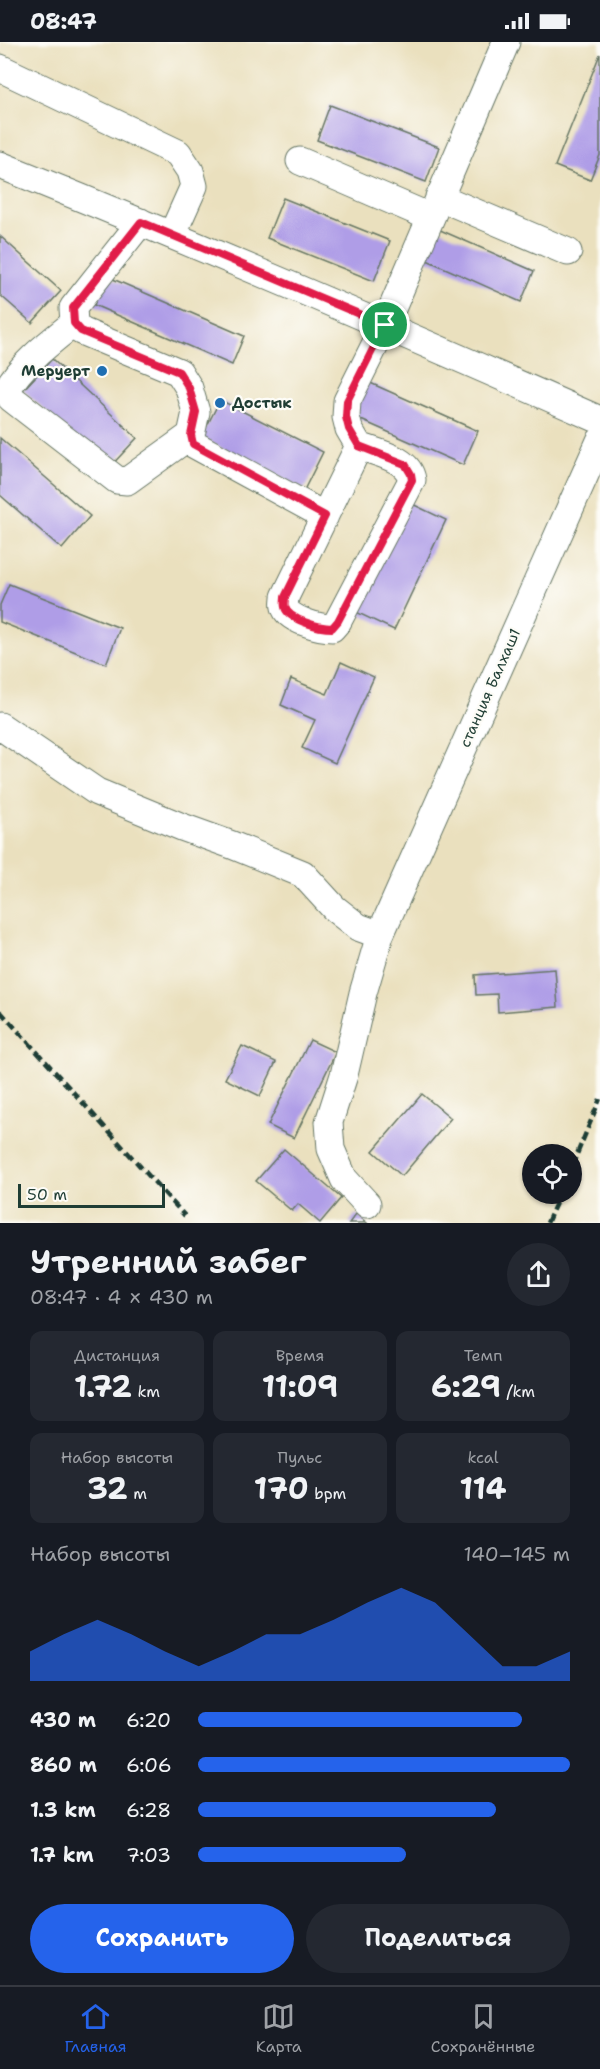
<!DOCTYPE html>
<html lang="ru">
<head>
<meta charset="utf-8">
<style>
  :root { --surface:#171b24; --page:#242831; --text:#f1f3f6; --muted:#9ea1a6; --line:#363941; --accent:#2563eb }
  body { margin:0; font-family:"Shantell Sans",sans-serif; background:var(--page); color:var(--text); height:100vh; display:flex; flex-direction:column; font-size:22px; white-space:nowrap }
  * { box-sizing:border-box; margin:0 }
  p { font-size:20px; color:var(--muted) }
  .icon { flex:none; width:33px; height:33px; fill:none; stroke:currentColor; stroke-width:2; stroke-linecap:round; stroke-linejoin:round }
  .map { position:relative; height:1181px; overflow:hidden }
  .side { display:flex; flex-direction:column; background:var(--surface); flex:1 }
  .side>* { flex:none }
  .tools { position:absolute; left:522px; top:1102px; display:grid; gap:12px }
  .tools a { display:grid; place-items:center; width:60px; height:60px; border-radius:50%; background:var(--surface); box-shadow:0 2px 4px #0004; font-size:30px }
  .scale { position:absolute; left:18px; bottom:15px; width:147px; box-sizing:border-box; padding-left:6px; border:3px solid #1f3d34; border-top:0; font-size:16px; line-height:21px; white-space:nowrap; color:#1f3d34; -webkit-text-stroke:4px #fdfcf7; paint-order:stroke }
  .pin { position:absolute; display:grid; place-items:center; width:51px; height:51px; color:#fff; margin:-26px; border:3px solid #fff; border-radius:50%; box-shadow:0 2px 6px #0007 }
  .round { display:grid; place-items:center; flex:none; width:63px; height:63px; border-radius:32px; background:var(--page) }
  .summary { display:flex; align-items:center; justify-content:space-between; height:102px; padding:0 30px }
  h1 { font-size:33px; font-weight:700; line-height:45px }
  .stats { display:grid; grid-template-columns:repeat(3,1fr); gap:9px; height:102px; padding:6px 30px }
  .stats div { display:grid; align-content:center; border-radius:12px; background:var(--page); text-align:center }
  .stats b { font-size:30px; font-weight:700 }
  .stats small { font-size:16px; font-weight:400 }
  .stats p { font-size:16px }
  .chart { height:168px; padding:12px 30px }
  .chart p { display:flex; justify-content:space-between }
  .chart svg { width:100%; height:108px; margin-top:6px; fill:var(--accent); opacity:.7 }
  .primary-button { display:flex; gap:12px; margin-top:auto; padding:12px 30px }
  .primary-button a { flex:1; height:69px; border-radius:36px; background:var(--accent); color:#fff; font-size:24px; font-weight:700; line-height:69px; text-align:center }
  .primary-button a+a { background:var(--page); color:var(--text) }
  ul { padding:0 30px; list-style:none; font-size:20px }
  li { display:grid; grid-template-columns:96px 72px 1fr; align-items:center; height:45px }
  li i { height:15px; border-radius:8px; background:var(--accent) }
  .status { display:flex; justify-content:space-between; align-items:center; height:42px; padding:0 30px; background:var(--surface); direction:ltr }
  .status svg { height:16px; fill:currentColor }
  .dock { display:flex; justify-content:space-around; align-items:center; height:84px; border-top:2px solid var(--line); background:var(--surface); font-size:16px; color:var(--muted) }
  .dock a { display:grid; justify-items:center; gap:3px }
  .dock .current { color:var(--accent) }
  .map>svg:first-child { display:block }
  .building { fill:#af9de7 }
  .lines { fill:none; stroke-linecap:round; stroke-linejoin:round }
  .minor-casing { stroke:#667664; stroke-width:29 }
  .minor { stroke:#fff; stroke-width:27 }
  .rail { stroke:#1f3d34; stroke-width:4.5; stroke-dasharray:9 4.5; stroke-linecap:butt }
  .route-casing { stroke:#fff; stroke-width:12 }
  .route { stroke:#e11d48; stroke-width:8 }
  .poi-dot { fill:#1f6fb2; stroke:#fdfcf7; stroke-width:2 }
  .labels { text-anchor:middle; stroke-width:4.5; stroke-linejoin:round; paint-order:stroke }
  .poi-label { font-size:15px; font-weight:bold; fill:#1f3d34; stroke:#fdfcf7; text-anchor:end }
  .street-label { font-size:15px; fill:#1f3d34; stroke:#fdfcf7 }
</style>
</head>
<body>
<div class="status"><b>08:47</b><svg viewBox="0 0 49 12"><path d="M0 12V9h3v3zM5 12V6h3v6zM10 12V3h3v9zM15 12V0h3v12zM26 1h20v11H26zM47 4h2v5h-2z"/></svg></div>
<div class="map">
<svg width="600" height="1181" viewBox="0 0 600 1181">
  <rect width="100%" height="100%" fill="#fdfcf7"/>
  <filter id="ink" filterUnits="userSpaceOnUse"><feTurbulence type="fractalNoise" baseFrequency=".0167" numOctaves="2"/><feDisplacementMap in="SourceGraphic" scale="12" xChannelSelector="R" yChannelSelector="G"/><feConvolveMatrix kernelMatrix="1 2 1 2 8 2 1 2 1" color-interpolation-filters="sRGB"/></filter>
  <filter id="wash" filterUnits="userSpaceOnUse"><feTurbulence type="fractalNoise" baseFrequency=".008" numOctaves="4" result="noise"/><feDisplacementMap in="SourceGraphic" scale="24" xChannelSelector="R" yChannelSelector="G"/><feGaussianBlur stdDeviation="1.35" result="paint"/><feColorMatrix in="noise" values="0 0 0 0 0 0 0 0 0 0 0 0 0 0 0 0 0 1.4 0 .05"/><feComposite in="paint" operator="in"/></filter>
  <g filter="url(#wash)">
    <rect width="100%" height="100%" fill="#eae0be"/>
    <g id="blocks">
      <path class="building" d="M600,12v101l-10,25 -35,-14z
        M330,63l109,42 -13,35 -109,-42z
        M283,156l107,43 -16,40 -107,-43z
        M431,184l103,45 -13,31 -103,-46z
        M0,194l61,55 -29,32 -32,-28z
        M106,234l138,60 -12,29 -138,-60z
        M52,317l85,79 -29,31 -85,-79z
        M368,340l110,49 -15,34 -111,-49z
        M220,358l103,52 -19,38 -103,-52z
        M0,396l90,78 -28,33 -62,-54z
        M408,460l38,18 -52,110 -38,-18z
        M9,542l111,44 -14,36 -106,-42v-17z
        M341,620l33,15 -39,86 -33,-15 13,-28 -34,-15 10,-26 36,15z
        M555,927l3,38 -60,5 -1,-18 -21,1 -1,-20z
        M310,998l26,12 -42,86 -26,-13z
        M242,1004l34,16 -16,34 -35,-17z
        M422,1052l29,24 -49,58 -29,-25z
        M284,1107l57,49 -21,25 -22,-19 -6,7 -36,-30z
        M356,1172l11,9h-18z"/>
    </g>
  </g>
  <g filter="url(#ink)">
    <use href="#blocks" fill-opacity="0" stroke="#667664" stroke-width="1.5"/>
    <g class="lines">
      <g class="minor-casing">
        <path id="minor" d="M0,26l178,85 12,18 4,15 -22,49
          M300,119l130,56
          M0,123c202,81 401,167 600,255
          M439,155l129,55
          M141,180l-68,86 1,15 7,8 98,41 10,16 7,24 -5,23 2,9 132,72
          M74,281c-22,18 -53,41 -66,65l3,10 106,82 10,1 64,-46
          M359,404c18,7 50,12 53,34l-74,141 -6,7c-12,0 -44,-8 -47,-21 -1,-4 0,-7 0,-10z
          M359,404l-10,-17 -3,-12 1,-16 38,-76 121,-283
          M0,684l97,66 85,35 50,18 71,29 32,35 23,18 22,8 -17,58 -19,82 -15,47 2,27 13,30 23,25
          M380,893l220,-494"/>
      </g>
      <use href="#minor" class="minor"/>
      <path class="rail" d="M0,969l185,205
        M572,1124l28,-67
        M547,1181l13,-29"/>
    </g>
  </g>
  <g class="lines" filter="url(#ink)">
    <g class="route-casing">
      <path id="route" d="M141,180l244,103 -38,76 -1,16 3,12 10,17 46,18 6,10 1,6 -74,141 -6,7c-12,0 -44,-8 -47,-21 -1,-3 0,-7 0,-10l40,-81 -132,-72 -2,-9 5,-23 -7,-24 -10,-16 -98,-41 -7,-8 -1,-15z"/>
    </g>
    <use href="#route" class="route"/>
  </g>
  <g class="poi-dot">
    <circle cx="102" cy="329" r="6"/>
    <circle cx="220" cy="361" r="6"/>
  </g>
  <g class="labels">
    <g class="poi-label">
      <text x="90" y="334">Меруерт</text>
      <text x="232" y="366" text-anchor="start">Достык</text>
    </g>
    <g class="street-label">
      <text transform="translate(490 646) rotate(-66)" y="5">станция Балхаш1</text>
    </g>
  </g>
</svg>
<div class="tools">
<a><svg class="icon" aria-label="locate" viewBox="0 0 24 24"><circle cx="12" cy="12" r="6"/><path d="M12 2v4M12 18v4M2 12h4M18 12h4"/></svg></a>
</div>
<div class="scale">50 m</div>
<div class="pin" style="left:385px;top:283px;background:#1e9e55"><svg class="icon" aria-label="arrive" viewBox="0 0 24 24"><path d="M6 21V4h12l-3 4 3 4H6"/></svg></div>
</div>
<section class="side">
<div class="summary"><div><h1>Утренний забег</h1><p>08:47 · 4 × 430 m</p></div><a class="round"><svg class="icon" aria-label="share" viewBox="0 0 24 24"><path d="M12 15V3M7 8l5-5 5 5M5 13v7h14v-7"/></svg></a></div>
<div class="stats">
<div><p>Дистанция</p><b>1.72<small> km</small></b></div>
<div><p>Время</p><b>11:09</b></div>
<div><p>Темп</p><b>6:29<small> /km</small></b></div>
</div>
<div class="stats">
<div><p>Набор высоты</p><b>32<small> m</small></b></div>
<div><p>Пульс</p><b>170<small> bpm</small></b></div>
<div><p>kcal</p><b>114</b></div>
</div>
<div class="chart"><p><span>Набор высоты</span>140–145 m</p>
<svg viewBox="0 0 160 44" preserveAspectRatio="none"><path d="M0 44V32L10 25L20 19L30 25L40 32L50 38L60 32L70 25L80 25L90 19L100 12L110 6L120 12L130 25L140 38L150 38L160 32V44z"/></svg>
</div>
<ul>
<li><b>430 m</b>6:20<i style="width:87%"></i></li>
<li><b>860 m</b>6:06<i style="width:100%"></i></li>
<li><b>1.3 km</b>6:28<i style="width:80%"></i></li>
<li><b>1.7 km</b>7:03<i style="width:56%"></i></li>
</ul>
<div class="primary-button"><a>Сохранить</a><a>Поделиться</a></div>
</section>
<nav class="dock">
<a class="current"><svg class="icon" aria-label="home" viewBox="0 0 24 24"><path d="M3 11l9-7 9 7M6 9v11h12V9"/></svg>Главная</a>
<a><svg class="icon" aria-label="map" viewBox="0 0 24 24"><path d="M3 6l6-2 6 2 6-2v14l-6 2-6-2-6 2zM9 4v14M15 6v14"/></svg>Карта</a>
<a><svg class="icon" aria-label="saved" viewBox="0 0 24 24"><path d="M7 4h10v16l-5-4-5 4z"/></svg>Сохранённые</a>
</nav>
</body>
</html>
